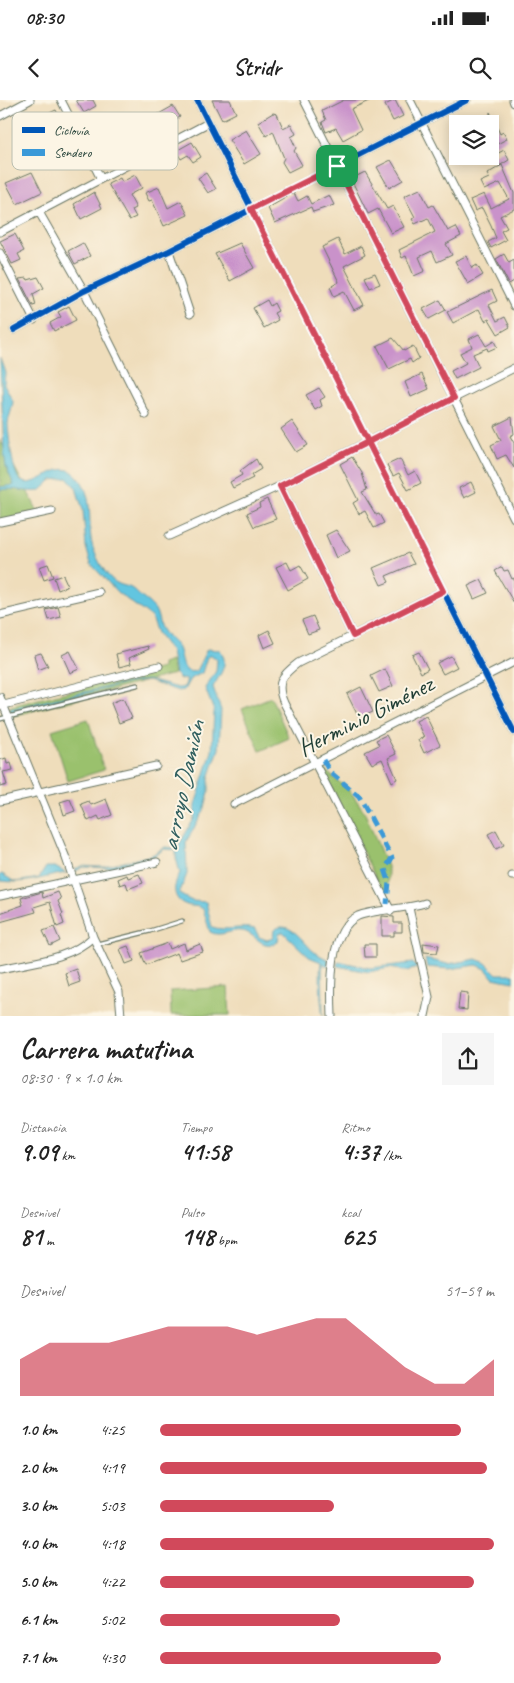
<!DOCTYPE html>
<html lang="es">
<head>
<meta charset="utf-8">
<style>
  :root { --surface:#fff; --page:#f6f6f6; --text:#222; --muted:#767676; --accent:#d1495b }
  body { margin:0; font-family:Caveat,sans-serif; background:var(--page); color:var(--text); height:100vh; display:flex; flex-direction:column; font-size:19px; white-space:nowrap }
  * { box-sizing:border-box; margin:0 }
  p { font-size:16px; color:var(--muted) }
  .icon { flex:none; width:28px; height:28px; fill:none; stroke:currentColor; stroke-width:2; stroke-linecap:round; stroke-linejoin:round }
  .map { position:relative; height:916px; overflow:hidden }
  .drawer { display:flex; flex-direction:column; background:var(--surface); flex:1 }
  .drawer>* { flex:none }
  .fabs { position:absolute; left:449px; top:15px; display:grid; gap:10px }
  .fabs a { display:grid; place-items:center; width:50px; height:50px; border-radius:0px; background:var(--surface); box-shadow:0 2px 12px #0003; font-size:25px }
  .pin { position:absolute; display:grid; place-items:center; width:42px; height:42px; color:#fff; margin:-21px; border-radius:10px; box-shadow:0 2px 8px #0006 }
  .round { display:grid; place-items:center; flex:none; width:52px; height:52px; border-radius:0px; background:var(--page) }
  .overview { display:flex; align-items:center; justify-content:space-between; height:85px; padding:0 20px }
  h1 { font-size:28px; font-weight:700; line-height:38px }
  .figures { display:grid; grid-template-columns:repeat(3,1fr); gap:8px; height:85px; padding:5px 20px }
  .figures div { display:grid; align-content:center }
  .figures b { font-size:25px; font-weight:700 }
  .figures small { font-size:14px; font-weight:400 }
  .figures p { font-size:14px }
  .chart { height:140px; padding:10px 20px }
  .chart p { display:flex; justify-content:space-between }
  .chart svg { width:100%; height:90px; margin-top:5px; fill:var(--accent); opacity:.7 }
  ul { padding:0 20px; list-style:none; font-size:16px }
  li { display:grid; grid-template-columns:80px 60px 1fr; align-items:center; height:38px }
  li i { height:12px; border-radius:6px; background:var(--accent) }
  .status { display:flex; justify-content:space-between; align-items:center; height:35px; padding:0 25px; background:var(--surface); direction:ltr }
  .status svg { height:14px; fill:currentColor }
  header { display:flex; justify-content:space-between; align-items:center; height:65px; padding:0 20px; background:var(--surface); font-size:22px; font-weight:700 }
  .map>svg:first-child { display:block }
  .green { fill:#9ac16d; stroke:#5c7f50 }
  .water { fill:#62c5e0; stroke:#40818a }
  .building { fill:#c992ca }
  .lines { fill:none; stroke-linecap:round; stroke-linejoin:round }
  .lane-casing { stroke:#687563; stroke-width:5.5 }
  .street-casing { stroke:#687563; stroke-width:9 }
  .lane { stroke:#fff; stroke-width:3 }
  .street { stroke:#fff; stroke-width:7 }
  .quiet { stroke:#3a99d8; stroke-width:5; stroke-dasharray:10 5; stroke-linecap:butt }
  .cycleway-casing { stroke:#fcf5e5; stroke-width:9 }
  .cycleway { stroke:#0057b8; stroke-width:6 }
  .route-casing { stroke:#fff; stroke-width:10 }
  .route { stroke:#d1495b; stroke-width:6 }
  .labels { text-anchor:middle; stroke-width:4; stroke-linejoin:round; paint-order:stroke }
  .street-label { font-size:25px; fill:#1f3d34; stroke:#fcf5e5 }
  .water-label { font-size:26px; font-style:italic; fill:#305f5f; stroke:#fcf5e5 }
  .key { fill:#fcf5e5; stroke:#babeb0; stroke-width:1 }
  .key-label { font-size:14px; fill:#1f3d34 }
</style>
</head>
<body>
<div class="status"><b>08:30</b><svg viewBox="0 0 49 12"><path d="M0 12V9h3v3zM5 12V6h3v6zM10 12V3h3v9zM15 12V0h3v12zM26 1h20v11H26zM47 4h2v5h-2z"/></svg></div>
<header><svg class="icon" aria-label="back" viewBox="0 0 24 24"><path d="M15 5l-7 7 7 7"/></svg>Stridr<svg class="icon" aria-label="search" viewBox="0 0 24 24"><circle cx="10" cy="10" r="6"/><path d="M15 15l6 6"/></svg></header>
<div class="map">
<svg width="514" height="916" viewBox="0 0 514 916">
  <rect width="100%" height="100%" fill="#fcf5e5"/>
  <filter id="ink" filterUnits="userSpaceOnUse"><feTurbulence type="fractalNoise" baseFrequency=".02" numOctaves="2"/><feDisplacementMap in="SourceGraphic" scale="10" xChannelSelector="R" yChannelSelector="G"/><feConvolveMatrix kernelMatrix="1 2 1 2 8 2 1 2 1" color-interpolation-filters="sRGB"/></filter>
  <filter id="wash" filterUnits="userSpaceOnUse"><feTurbulence type="fractalNoise" baseFrequency=".0096" numOctaves="4" result="noise"/><feDisplacementMap in="SourceGraphic" scale="20" xChannelSelector="R" yChannelSelector="G"/><feGaussianBlur stdDeviation="1.12" result="paint"/><feColorMatrix in="noise" values="0 0 0 0 0 0 0 0 0 0 0 0 0 0 0 0 0 1.4 0 .05"/><feComposite in="paint" operator="in"/></filter>
  <g filter="url(#wash)">
    <rect width="100%" height="100%" fill="#efddbb"/>
    <path class="green" d="M0,340l40,75 -40,9z
      M171,561l3,13 -161,42 -5,-7 3,-3 151,-38v-4z
      M271,597l18,41 -29,13 -18,-42z
      M88,619l16,51 -36,11 -16,-51z
      M322,668l28,23 14,20 24,58 -1,26 -4,-2z
      M228,887l2,28h-59l-1,-24z"/>
    <path class="water" d="M0,258l5,15 -1,11 9,17c0,7 -4,14 -5,22 0,10 5,54 13,58 19,10 38,-28 58,-3 18,23 5,55 17,77 4,10 13,25 23,29 8,3 11,2 17,8 5,6 12,9 17,15 5,5 5,14 8,21 4,8 13,13 17,20 4,9 2,27 18,23l11,-22 13,1c10,14 0,24 -7,37l8,23 -2,39 -10,29v14l-5,19 -18,31 1,32 -8,20 13,7 14,1 6,25c14,5 29,-2 43,2l4,8 8,3 6,-2 1,-8c14,-11 29,11 38,20 4,4 11,7 17,10l-1,6 -6,-3 1,52c-2,-3 -4,-46 -2,-53l-12,-5 -26,-25 -4,1 -1,9c-17,9 -22,-9 -36,-11 -11,-2 -21,7 -32,1l-7,-23c-6,-4 -10,-2 -16,-4 -16,-5 -14,-21 -7,-32l-4,-15v-8l-12,-1 -11,8 -44,11 -26,-1 -7,4 -1,-2 7,-3 22,1 48,-12 13,-8 12,1 18,-31v-12l17,-54 2,-40 -9,-23 11,-17 1,-12 -6,-4 -4,2 -5,16 -12,6 -6,11 -6,1 -30,-10 -19,2 -118,29 -1,-3 119,-27 19,-2 30,8 6,-1 3,-7 -7,-1 -5,-5 -4,-22 -14,-19 -6,-16 -33,-24 -27,-29 -5,-17 -3,-37 -7,-22 -8,-10 -16,2 -12,11c-15,2 -25,-4 -40,-1v-3l14,-2 -8,-18 -2,-15z
      M46,767h9l11,6c-28,5 -36,11 -66,8v-6l2,-1 13,8 24,-4z
      M425,859l23,5 28,-5 10,4 11,11h17v8l-21,-4 -7,-9 -9,-4 -28,4 -22,-2z
      M338,861l32,7 43,-5 4,5 -10,3 -18,-3 -20,4 -32,-6z"/>
    <g id="blocks">
      <path class="building" d="M76,0h17l3,6 -12,7z
        M212,0h18l6,13 -14,7z
        M344,0h27l-20,9 10,21 -18,10 -7,-12 -10,4 -4,-10 4,-2 -4,-9z
        M395,0l8,16 -10,5 -8,-16z
        M173,6l7,11 -16,9 -7,-11z
        M56,10l5,11 -5,2 9,17 -18,9 -9,-17 -7,3 -7,-13 14,-6 1,2z
        M490,12l10,22 3,-2 4,7 -12,6 -5,-9v-12h-17l17,-9z
        M273,13l4,1 6,14 8,-4 5,10 -5,3 5,11 -2,3 8,14 -14,7 -6,-10 2,-4 -11,-27 -7,5 -8,-14z
        M246,30l15,24 -17,10 -15,-24z
        M192,42l9,15 -8,5 -5,-7 -7,4 -5,-8z
        M504,50l5,10 -10,6 -6,-10z
        M391,60l12,20 -14,8 -12,-21z
        M502,65l12,28v16l-14,7 7,12 -6,3 5,9 -15,8 -3,-6 8,-4 -5,-12 -9,-18 -7,3 -5,-11 14,-6 7,14 18,-9 -9,-16 -16,7 -4,-8 9,-4 -2,-4z
        M32,72l10,20 -25,12 -11,-21z
        M365,72l22,37 6,-3 11,21 -13,6 -13,-24 -10,5 -17,-35z
        M206,73l10,16 -8,4 -10,-15z
        M135,75l7,13 -13,7 7,13 -4,2 4,7 -7,3 -21,-36 12,-6 2,4z
        M159,87l9,21 13,-7 7,14 -24,11 -12,-26 -3,1 -4,-8z
        M420,89l9,18 4,-2 15,26 8,-4 5,9 -15,8 6,11 -15,7 -5,-11 -13,6 6,14 -11,5 -8,-20 -4,2 -3,-8 36,-18 -7,-14 -13,6 -3,-5 3,-2 -11,-21z
        M94,92l8,16 -21,11 -7,-15z
        M294,93l4,8 9,-5 4,8 18,-9 5,10 -21,7 -2,-5 -36,16 -7,-15z
        M15,134l9,17 -6,3 3,6 -9,4 -12,-23z
        M338,139l7,15 16,-8 4,9 -21,11 20,39 -10,5 -10,-19 -10,5 -4,-9 9,-5 -17,-35z
        M83,143l7,13 -15,8 -7,-13z
        M240,143l14,25 -24,13 -15,-27z
        M504,154l5,9 5,-3v21l-5,3 -13,-25z
        M466,156l6,12 5,-3 6,10 -15,9 -13,-23z
        M375,173l5,11 -10,4 -5,-11z
        M38,177l6,11 -11,6 3,11 -3,1 -14,-27 8,-1 1,2z
        M492,190l5,11 -8,4 8,16 8,-4 5,10 -12,7 -9,-15 -4,2 -6,-12 -26,14 -6,-11z
        M267,200l3,6 4,-3 4,8 -4,2 4,7 -14,8 -11,-20z
        M440,200l6,10 -17,9 -6,-10z
        M69,206l7,14 -22,11 -4,-8 11,-6 -3,-5z
        M479,234l7,12 8,-5 3,6 -9,4 -1,-3 -14,6 6,13 -24,12 -4,-8 15,-8 -6,-10 12,-6 -3,-8z
        M393,238l11,13 9,-5 6,12 -7,5 -2,-4 -21,10 -12,-23z
        M422,274l7,15 -18,8 -6,-15z
        M319,288l6,9 -5,3 2,6 -7,4 -9,-15z
        M512,317l2,17 -4,2 4,7v25l-8,-13 -9,4 -6,-14 10,-5 -7,-14z
        M292,321l16,24 -12,7 -15,-23z
        M352,357l10,16 5,17 -5,2 14,23 3,-1 5,9 -10,5 -9,-17 -6,3 -6,-11 5,-3 -18,-36z
        M256,359l5,10 -10,6 2,3 -20,10 -3,-6 12,-7 -2,-4z
        M400,359l8,16 7,-4 6,12 -13,7 -9,-17 -6,3 -6,-11z
        M471,382l5,10 -12,6 -5,-10z
        M267,399l9,20 -22,8 -7,-14 13,-6 -1,-4z
        M336,430l14,21 -14,7 -10,-23z
        M408,453l6,11 -28,12 3,6 -8,3 -8,-17z
        M287,462l4,8 9,-5 8,14 -20,11 -12,-23z
        M48,464l5,13 -9,3 -5,-13z
        M502,467l2,4 4,-1 4,9 2,-1v25l-19,-32z
        M63,475l5,11 -10,4 -4,-12z
        M481,480l7,13 -14,6 -6,-13z
        M58,507l3,10 -12,3 -3,-10z
        M313,516l6,14 -11,4 -6,-14z
        M269,530l6,13 -11,5 -5,-13z
        M148,546l1,3 -20,9 2,6 -12,3 -3,-13z
        M70,551l9,18 -9,4 -8,-18z
        M419,552l9,17 -7,4 -9,-18z
        M41,553l7,13 -10,4 -4,-15z
        M451,556l6,11 -14,7 -6,-11z
        M385,569l8,17 -14,6 -8,-16z
        M361,587l12,25 -14,6 -12,-24z
        M123,598l9,20 -13,5 -8,-20z
        M426,616l14,29 -16,8 -6,-13 6,-3 -8,-16z
        M386,635l10,19 -8,4 9,21 -5,3 -10,-23 -10,5 -7,-12 14,-7 -3,-5z
        M6,658l1,6 4,-1 2,7 -10,2 4,13 -7,2v-27z
        M70,699l5,12 -11,4 -4,-13z
        M106,699l6,16 -12,5 -2,-4 -10,5 -7,-17 8,-3 2,4z
        M496,730l8,15 -8,4 -8,-15z
        M139,774l4,9 -15,6 -2,-6 -6,2 -2,-6 9,-4 1,3z
        M42,792l1,6 15,-6 3,7 -3,2 5,13 -2,1 3,9 -7,3 -7,-25 -16,5 2,5 -36,10v-9l23,-8 -2,-7z
        M382,816l12,1v6h8v9h-8v4h-12z
        M54,827l6,14 -10,5 -7,-15z
        M168,843l2,6 14,-6 2,7 14,-6 3,8 -23,8 -3,-7 -31,12 -5,-12z
        M423,843l16,2 -2,8 -13,-1z
        M364,844h12v13h-11z
        M128,846l6,15 -8,3 -6,-15z
        M76,869l4,13 -11,4 -4,-13z
        M460,892l8,1 -1,17 -9,-1z"/>
    </g>
  </g>
  <g filter="url(#ink)">
    <use href="#blocks" fill-opacity="0" stroke="#687563" stroke-width="1"/>
    <g class="lines">
      <g class="lane-casing">
        <path id="lane" d="M0,619l137,-34
          M97,844l53,-13 32,-10"/>
      </g>
      <g class="street-casing">
        <path id="street" d="M61,0l40,79
          M197,0l317,632
          M304,0l210,418
          M410,0l104,206
          M513,0l1,3
          M0,16l30,-16
          M39,112l45,79 62,124
          M0,132l208,-109
          M169,151l21,63
          M0,153l34,67
          M14,230l70,-39 85,-40 298,-151
          M280,386l73,150
          M0,422l52,-11
          M169,436l111,-50 234,-118
          M0,515l99,-23
          M0,597l66,161 27,79 26,55 2,24
          M0,606l159,-40
          M0,701l156,-35
          M234,704l280,-142
          M512,776h2
          M0,796l157,-34
          M409,808l20,89 -4,19
          M391,811l-107,-208c-9,-20 -2,-28 14,-40l145,-72
          M0,869c31,-7 69,-9 93,-32
          M332,916c-1,-27 -4,-86 26,-100 14,-6 48,-7 67,-13"/>
      </g>
      <use href="#lane" class="lane"/>
      <use href="#street" class="street"/>
      <path class="quiet" d="M323,660l7,12 29,24 33,62 -7,11 4,12 -2,23"/>
      <g class="cycleway-casing">
        <path id="cycleway" d="M197,0l317,632
          M14,230l70,-39 85,-40 298,-151"/>
      </g>
      <use href="#cycleway" class="cycleway"/>
    </g>
  </g>
  <g class="lines" filter="url(#ink)">
    <g class="route-casing">
      <path id="route" d="M337,66l-86,43 117,233 -88,44 73,150 90,-45 -75,-149 86,-44 -117,-232"/>
    </g>
    <use href="#route" class="route"/>
  </g>
  <g class="labels">
    <g class="street-label">
      <text transform="translate(365 615) rotate(-27)" y="9">Herminio Giménez</text>
    </g>
    <g class="water-label">
      <text transform="translate(182 686) rotate(-78)" y="9">arroyo Damián</text>
    </g>
  </g>
  <rect x="12" y="12" width="166" height="58" rx="8" class="key"/>
  <rect x="22" y="27" width="23" height="6" fill="#0057b8"/>
  <rect x="22" y="49" width="23" height="7" fill="#3a99d8"/>
  <g class="key-label">
    <text x="54" y="35">Ciclovía</text>
    <text x="54" y="57">Sendero</text>
  </g>
</svg>
<div class="fabs">
<a><svg class="icon" aria-label="layers" viewBox="0 0 24 24"><path d="M12 4l9 5-9 5-9-5zM3 14l9 5 9-5"/></svg></a>
</div>
<div class="pin" style="left:337px;top:66px;background:#1e9e55"><svg class="icon" aria-label="arrive" viewBox="0 0 24 24"><path d="M6 21V4h12l-3 4 3 4H6"/></svg></div>
</div>
<section class="drawer">
<div class="overview"><div><h1>Carrera matutina</h1><p>08:30 · 9 × 1.0 km</p></div><a class="round"><svg class="icon" aria-label="share" viewBox="0 0 24 24"><path d="M12 15V3M7 8l5-5 5 5M5 13v7h14v-7"/></svg></a></div>
<div class="figures">
<div><p>Distancia</p><b>9.09<small> km</small></b></div>
<div><p>Tiempo</p><b>41:58</b></div>
<div><p>Ritmo</p><b>4:37<small> /km</small></b></div>
</div>
<div class="figures">
<div><p>Desnivel</p><b>81<small> m</small></b></div>
<div><p>Pulso</p><b>148<small> bpm</small></b></div>
<div><p>kcal</p><b>625</b></div>
</div>
<div class="chart"><p><span>Desnivel</span>51–59 m</p>
<svg viewBox="0 0 160 44" preserveAspectRatio="none"><path d="M0 44V26L10 18L20 18L30 18L40 14L50 10L60 10L70 10L80 14L90 10L100 6L110 6L120 18L130 30L140 38L150 38L160 26V44z"/></svg>
</div>
<ul>
<li><b>1.0 km</b>4:25<i style="width:90%"></i></li>
<li><b>2.0 km</b>4:19<i style="width:98%"></i></li>
<li><b>3.0 km</b>5:03<i style="width:52%"></i></li>
<li><b>4.0 km</b>4:18<i style="width:100%"></i></li>
<li><b>5.0 km</b>4:22<i style="width:94%"></i></li>
<li><b>6.1 km</b>5:02<i style="width:54%"></i></li>
<li><b>7.1 km</b>4:30<i style="width:84%"></i></li>
</ul>
</section>
</body>
</html>
